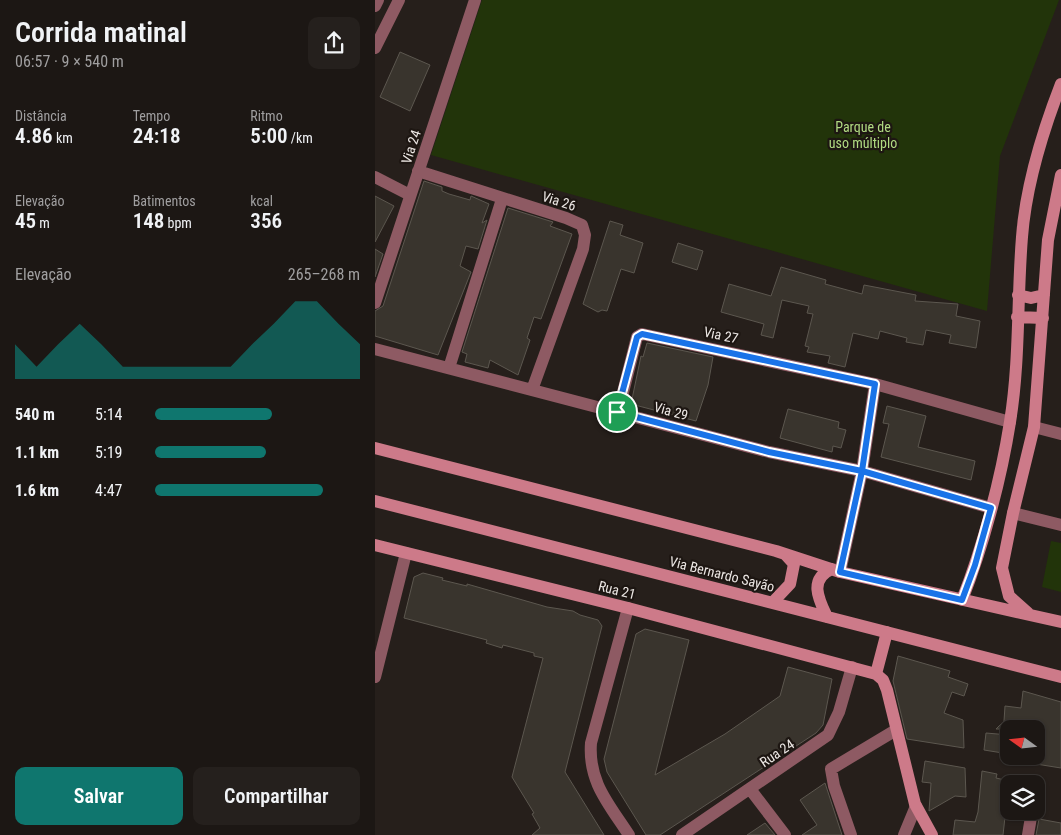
<!DOCTYPE html>
<html lang="pt">
<head>
<meta charset="utf-8">
<style>
  :root { --surface:#1c1714; --page:#25201d; --text:#f1f3f6; --muted:#a09fa0; --line:#3a3634; --accent:#0f766e }
  body { margin:0; font-family:"Roboto Condensed",sans-serif; background:var(--page); color:var(--text); height:100vh; display:flex; flex-direction:column; font-size:19px; white-space:nowrap }
  * { box-sizing:border-box; margin:0 }
  p { font-size:16px; color:var(--muted) }
  .icon { flex:none; width:28px; height:28px; fill:none; stroke:currentColor; stroke-width:2; stroke-linecap:round; stroke-linejoin:round }
  .map { position:relative; flex:1; overflow:hidden }
  .sheet { display:flex; flex-direction:column; background:var(--surface); width:375px }
  .sheet>* { flex:none }
  .needle { width:32px; rotate:285deg }
  .buttons { position:absolute; left:625px; top:720px; display:grid; gap:10px }
  .buttons a { display:grid; place-items:center; width:45px; height:45px; border-radius:10px; background:var(--surface); box-shadow:0 1px 4px #0004,0 0 0 1px var(--line); font-size:25px }
  .pin { position:absolute; display:grid; place-items:center; width:42px; height:42px; color:#fff; margin:-21px; border:2px solid #fff; border-radius:50%; box-shadow:0 1px 5px #0007 }
  .round { display:grid; place-items:center; flex:none; width:52px; height:52px; border-radius:10px; background:var(--page) }
  .headline { display:flex; align-items:center; justify-content:space-between; height:85px; padding:0 15px }
  h1 { font-size:28px; font-weight:600; line-height:38px }
  .stats { display:grid; grid-template-columns:repeat(3,1fr); gap:8px; height:85px; padding:5px 15px }
  .stats div { display:grid; align-content:center }
  .stats b { font-size:21px; font-weight:600 }
  .stats small { font-size:14px; font-weight:400 }
  .stats p { font-size:14px }
  .chart { height:140px; padding:10px 15px }
  .chart p { display:flex; justify-content:space-between }
  .chart svg { width:100%; height:90px; margin-top:5px; fill:var(--accent); opacity:.7 }
  .action { display:flex; gap:10px; margin-top:auto; padding:10px 15px }
  .action a { flex:1; height:58px; border-radius:10px; background:var(--accent); color:#fff; font-size:20px; font-weight:600; line-height:58px; text-align:center }
  .action a+a { background:var(--page); color:var(--text) }
  ul { padding:0 15px; list-style:none; font-size:16px }
  li { display:grid; grid-template-columns:80px 60px 1fr; align-items:center; height:38px }
  li i { height:12px; border-radius:6px; background:var(--accent) }
  main { display:flex; flex:1; min-height:0 }
  .map>svg:first-child { display:block }
  .green { fill:#22340a }
  .building { fill:#39342d; stroke:#5c574f }
  .lines { fill:none; stroke-linecap:round; stroke-linejoin:round }
  .street { stroke:#8e5a63; stroke-width:12 }
  .secondary { stroke:#cd7a89; stroke-width:12 }
  .route-casing { stroke:#fff; stroke-width:10 }
  .route { stroke:#1a73e8; stroke-width:6 }
  .labels { text-anchor:middle; stroke-width:4.5; stroke-linejoin:round; paint-order:stroke }
  .park-label { font-size:14px; fill:#b1db82; stroke:#1d1612 }
  .street-label { font-size:14px; fill:#ece7e4; stroke:#1d1612 }
</style>
</head>
<body>
<main>
<section class="sheet">
<div class="headline"><div><h1>Corrida matinal</h1><p>06:57 · 9 × 540 m</p></div><a class="round"><svg class="icon" aria-label="share" viewBox="0 0 24 24"><path d="M12 15V3M7 8l5-5 5 5M5 13v7h14v-7"/></svg></a></div>
<div class="stats">
<div><p>Distância</p><b>4.86<small> km</small></b></div>
<div><p>Tempo</p><b>24:18</b></div>
<div><p>Ritmo</p><b>5:00<small> /km</small></b></div>
</div>
<div class="stats">
<div><p>Elevação</p><b>45<small> m</small></b></div>
<div><p>Batimentos</p><b>148<small> bpm</small></b></div>
<div><p>kcal</p><b>356</b></div>
</div>
<div class="chart"><p><span>Elevação</span>265–268 m</p>
<svg viewBox="0 0 160 44" preserveAspectRatio="none"><path d="M0 44V27L10 38L20 27L30 17L40 27L50 38L60 38L70 38L80 38L90 38L100 38L110 27L120 17L130 6L140 6L150 17L160 27V44z"/></svg>
</div>
<ul>
<li><b>540 m</b>5:14<i style="width:57%"></i></li>
<li><b>1.1 km</b>5:19<i style="width:54%"></i></li>
<li><b>1.6 km</b>4:47<i style="width:82%"></i></li>
</ul>
<div class="action"><a>Salvar</a><a>Compartilhar</a></div>
</section>
<div class="map">
<svg width="686" height="835" viewBox="0 0 686 835">
  <rect width="100%" height="100%" fill="#261f1b"/>
  <path class="green" d="M107,0h577l-59,156 -13,155 -556,-156z
    M676,541l10,2v49l-19,-5z"/>
  <path class="building" d="M25,52l30,13 -20,46 -30,-14z
    M49,181l18,6v4l7,3 21,6 1,-4 18,8 -7,19 5,-3 -9,29 -12,-3 -6,20 11,6 -33,83 -63,-19v-25l8,-5z
    M0,196l19,10 -19,36z
    M133,208l45,14 -3,4 22,8 -31,85 -7,-2 -7,21 3,2 -12,35 -28,-15 -2,8 -23,-6 2,-8 -5,-2z
    M235,221l13,4 -3,10 23,8 -9,30 -13,-4 -14,42 -5,-1 -4,2 -15,-8z
    M303,243l25,8 -6,19 -25,-8z
    M0,249l8,5 -8,23z
    M406,267l45,13 -1,4 37,10 2,-9 52,10 -1,6 43,3 -2,12 24,5 -4,27 -27,-5 2,-8 -25,-5 -3,15 -17,-3 1,-4 -27,-7 -2,8 -25,-6 -8,34 -17,-4 2,-7 -23,-4 2,-5 -4,-1 8,-32 -6,-1 2,-7 -27,-6 -9,38 -12,-3 3,-11 -43,-12 8,-28 42,12z
    M272,343l66,14 -5,28 -12,36 -65,-17 10,-48 2,1z
    M512,406l39,10 -8,31 57,14 -4,19 -90,-23 8,-33 -6,-1z
    M413,409l51,13 -1,6 8,2 -5,18 -8,-2 -1,6 -52,-14z
    M48,573l20,5 -1,2 25,6v-2l80,23 26,4 7,4 18,5 4,6 -37,146 39,63h-72l8,-7 -8,-14 2,-1 -22,-36 31,-119 -9,-2v-3l-31,-8 -1,3 -16,-5 1,-3 -83,-22 10,-41z
    M270,629l44,11 -34,135 70,-41 55,-38 8,-29 44,12 -9,46 -7,8 -156,102h-14l-39,-63 -3,-13 32,-125z
    M523,656l52,15 -2,6 20,7 -4,12 -12,-4 -8,21 19,7 1,28 -57,-9 -14,-58z
    M648,691l38,11v66l-25,-4v-35h-40l8,-8 1,-15 16,2z
    M611,733l23,2v19l-25,-4z
    M550,761l40,7 1,29 -11,-1 -26,15 2,-28 -9,-1z
    M607,771l15,3 -1,4 13,3 -6,54h-50l2,-15 20,2 3,-10z
    M450,783l17,52h-40l15,-10 -17,-25z
    M664,819l22,4v12h-25z
    M390,823l10,12h-28z"/>
  <g class="lines">
    <path class="street" d="M0,6l3,-6
      M0,48l24,-48
      M43,171l148,47 16,7 3,10 -2,14 -51,141
      M0,177l35,18
      M0,303l100,-303
      M0,349l394,103 93,19 129,37
      M74,368l53,-169
      M243,412l19,-75 5,-3 233,50 135,38
      M659,427l27,7
      M638,513l48,12
      M465,572l22,-101 13,-87
      M253,608l-37,135c-3,39 18,61 38,92
      M0,677l31,-124
      M375,789l35,46
      M307,835l146,-100 11,-23 13,-45
      M476,835l-17,-49 -3,-17 65,-39
      M529,835l12,-29
      M653,835l4,-24"/>
    <path class="secondary" d="M643,295l13,3 13,-3
      M642,317l26,1
      M0,448l401,103 64,21 221,50
      M0,501l686,176
      M0,545l253,63 248,66 7,6 4,10 28,114 17,31
      M587,600c21,-53 39,-121 48,-178 10,-61 7,-124 12,-185 4,-53 20,-104 39,-153
      M398,602l17,-18 4,-20 -9,-10
      M653,613l-19,-17 -7,-28 11,-55 21,-86 14,-187 13,-65
      M452,617c-8,-17 -19,-38 5,-48
      M501,674l11,-42"/>
  </g>
  <g class="lines">
    <g class="route-casing">
      <path id="route" d="M242,412l152,40 93,19 -22,101 122,28 13,-35 16,-57 -129,-37 13,-87 -233,-50 -5,3 -20,75"/>
    </g>
    <use href="#route" class="route"/>
  </g>
  <g class="labels">
    <g class="park-label">
      <text x="488" y="132">Parque de<tspan x="488" dy="16">uso múltiplo</tspan></text>
    </g>
    <g class="street-label">
      <text transform="translate(36 147) rotate(-72)" y="5">Via 24</text>
      <text transform="translate(184 201) rotate(18)" y="5">Via 26</text>
      <text transform="translate(346 335) rotate(12)" y="5">Via 27</text>
      <text transform="translate(296 411) rotate(15)" y="5">Via 29</text>
      <text transform="translate(347 574) rotate(14)" y="5">Via Bernardo Sayão</text>
      <text transform="translate(242 590) rotate(14)" y="5">Rua 21</text>
      <text transform="translate(402 753) rotate(-34)" y="5">Rua 24</text>
    </g>
  </g>
</svg>
<div class="buttons">
<a><svg class="needle" viewBox="-14 -14 28 28"><path d="M0-13l5 13h-10z" fill="#e53935"/><path d="M0 13l5-13h-10z" fill="#a09fa0"/></svg></a>
<a><svg class="icon" aria-label="layers" viewBox="0 0 24 24"><path d="M12 4l9 5-9 5-9-5zM3 14l9 5 9-5"/></svg></a>
</div>
<div class="pin" style="left:242px;top:412px;background:#1e9e55"><svg class="icon" aria-label="arrive" viewBox="0 0 24 24"><path d="M6 21V4h12l-3 4 3 4H6"/></svg></div>
</div>
</main>
</body>
</html>
